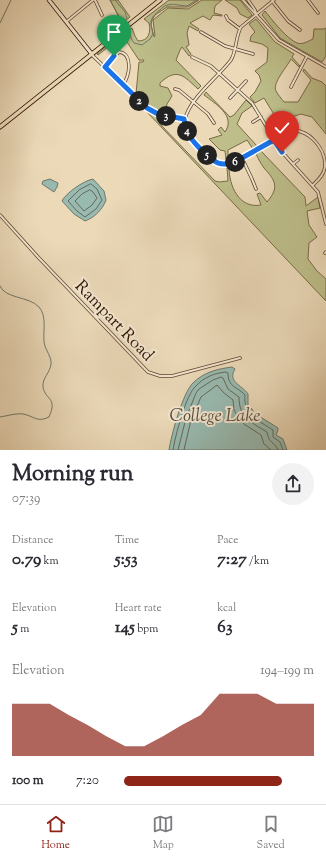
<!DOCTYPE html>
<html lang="en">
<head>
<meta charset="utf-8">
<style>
  :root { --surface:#fff; --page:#f2f2f3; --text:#2b2b33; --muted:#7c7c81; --line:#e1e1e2; --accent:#8f2418 }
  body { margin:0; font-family:"Sorts Mill Goudy",serif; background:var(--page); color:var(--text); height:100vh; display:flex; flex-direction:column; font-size:15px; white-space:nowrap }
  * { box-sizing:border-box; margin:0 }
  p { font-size:13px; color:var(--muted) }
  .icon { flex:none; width:22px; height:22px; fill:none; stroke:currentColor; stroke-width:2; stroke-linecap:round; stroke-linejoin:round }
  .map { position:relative; height:450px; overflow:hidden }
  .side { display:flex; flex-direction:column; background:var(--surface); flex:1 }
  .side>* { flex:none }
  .pin { position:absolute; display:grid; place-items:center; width:34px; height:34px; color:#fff; margin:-41px -17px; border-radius:50% 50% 50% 0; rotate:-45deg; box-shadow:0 0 4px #0007 }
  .pin .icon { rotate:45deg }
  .km { position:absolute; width:20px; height:20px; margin:-10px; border-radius:50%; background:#222; color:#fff; font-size:11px; line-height:20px; text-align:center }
  .round { display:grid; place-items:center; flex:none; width:42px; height:42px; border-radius:21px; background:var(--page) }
  .headline { display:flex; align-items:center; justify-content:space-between; height:68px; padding:0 12px }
  h1 { font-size:22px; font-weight:700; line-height:30px }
  .figures { display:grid; grid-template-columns:repeat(3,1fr); gap:6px; height:68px; padding:4px 12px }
  .figures div { display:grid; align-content:center }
  .figures b { font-size:17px; font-weight:700 }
  .figures small { font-size:11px; font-weight:400 }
  .figures p { font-size:11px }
  .chart { height:112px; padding:8px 12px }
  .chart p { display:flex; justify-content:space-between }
  .chart svg { width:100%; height:72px; margin-top:4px; fill:var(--accent); opacity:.7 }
  ul { padding:0 12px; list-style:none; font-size:13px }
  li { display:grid; grid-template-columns:64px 48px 1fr; align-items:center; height:30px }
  li i { height:10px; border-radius:5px; background:var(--accent) }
  .tabs { display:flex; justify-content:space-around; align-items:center; height:56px; border-top:1px solid var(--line); background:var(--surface); font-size:11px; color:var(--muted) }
  .tabs a { display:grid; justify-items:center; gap:2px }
  .tabs .on { color:var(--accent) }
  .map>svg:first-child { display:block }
  .green { fill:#bdbe8a; stroke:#786a45 }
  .water { fill:#98bab1; stroke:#6f786a }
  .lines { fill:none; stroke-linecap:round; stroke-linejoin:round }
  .shore { stroke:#656858; stroke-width:1 }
  .stream { stroke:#6f786a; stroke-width:1 }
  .street-casing { stroke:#60472e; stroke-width:3.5 }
  .secondary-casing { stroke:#321600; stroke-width:4.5 }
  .primary-casing { stroke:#321600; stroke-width:5 }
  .street { stroke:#f2e6d1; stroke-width:2 }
  .secondary { stroke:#f2e6d1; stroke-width:3 }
  .primary { stroke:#ebd9b8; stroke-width:3.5 }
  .route-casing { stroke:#fff; stroke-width:8 }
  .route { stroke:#1a73e8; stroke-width:5 }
  .labels { text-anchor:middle; stroke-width:4; stroke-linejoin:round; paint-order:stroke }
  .street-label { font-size:17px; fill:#321600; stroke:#f2e6d1 }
  .water-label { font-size:18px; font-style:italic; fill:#564f3e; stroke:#f2e6d1 }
</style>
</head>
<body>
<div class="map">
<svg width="326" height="450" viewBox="0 0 326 450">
  <rect width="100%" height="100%" fill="#ebd9b8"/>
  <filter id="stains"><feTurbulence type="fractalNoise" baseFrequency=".005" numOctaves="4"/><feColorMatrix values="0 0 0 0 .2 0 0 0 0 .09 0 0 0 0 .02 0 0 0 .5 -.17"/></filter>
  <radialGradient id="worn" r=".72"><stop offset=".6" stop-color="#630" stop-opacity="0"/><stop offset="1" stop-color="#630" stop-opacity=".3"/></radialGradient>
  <path class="green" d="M110,0h8l12,17 -8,6z
    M169,0h30l-11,7h-21l-12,8 -3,5 -1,4 3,13 1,-1 -2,-16 15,-12 20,1 14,-9h20l-7,6 -1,7 8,2v1l-9,-1 -3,5 -7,-4 -13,7 9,6 -1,2 -9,-5 -2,7 2,12 -3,2 5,7 -2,2 -7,-9 -2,3 -4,10 25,26 -3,3c-14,-13 -21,-22 -38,-6v3l8,2 4,8 -5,8 -2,9 -15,-6 -14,-13 3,-32h4l1,-2h-5l-14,-21 -4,1 -1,-2 -22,17 -1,-1 30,-24 1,1 4,-3 3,8 3,5c11,0 13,-9 11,-18l-5,-4z
    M225,0h15l12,15 -4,3 -8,-4 -3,-6z
    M265,11c7,9 22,28 32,32 6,2 11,-2 16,-4l1,-10h10l2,-1v28l-4,6 -42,-24 -18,-23z
    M256,19l19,23 19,12 -2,3 8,9 -1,1 -8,-8c-4,8 -19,24 -15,32 2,4 6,8 8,11h14l13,-22 -8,-9 1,-2 8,9 10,4 4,4v48l-14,-17 -11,-3 -23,7 -14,-23 -9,5 -5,-6 5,-5 6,-11 -2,-6 -4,-4 12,-9 1,-14 -6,-4 -12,-3 1,-5 4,-4 -6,-8z
    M110,73l32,34 19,10 -2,6 56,58 4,1 9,-1 -1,-13 2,-1c0,19 10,42 32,38l-4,-11 3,-1 7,9c13,-15 8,-22 -3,-34 -3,-4 -6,-10 -8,-14l5,-3 44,46 1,9 12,-9 2,11 -13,3 2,14 8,12 -8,6 -1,16 9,12 9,8v22z
    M206,92l24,25 4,-2 12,-15 6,6 -10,7 -5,11 20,22 -4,3 -6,-9 -19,10v9h-2l-1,-8 -5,-1 -11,-11 13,-4 -4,-5 3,-3 4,5c11,-16 -9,-28 -21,-37z"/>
  <path class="water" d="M50,179l8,4 -1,4 -3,5 -12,-8 1,-3z
    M93,179l11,12 2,9c-3,9 -12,18 -21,21l-11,-7 -12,-13c4,-8 21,-20 31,-22z
    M232,367l3,2c-8,13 7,16 13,25v12l4,3 2,4 24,15v2l-2,5 7,4 4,11h-118c2,-14 14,-58 24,-67 11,-11 24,-14 39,-16z"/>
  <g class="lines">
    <path class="shore" d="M91,184l6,5 5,11 -6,9 -11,8 -8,-6 -9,-10 11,-11z
      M90,190l3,2 4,6 -5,7 -8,6 -9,-10 7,-7z
      M173,450c2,-13 13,-56 23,-64 8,-9 19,-13 30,-14l2,1c0,15 9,13 17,22 -2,20 13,25 28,35v7l7,5 3,8
      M178,450l8,-32 10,-25 3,-4 14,-9 8,-3 2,1 5,11 11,8c0,21 12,25 28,35 2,12 7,9 11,18
      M184,450l7,-30 10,-23 16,-12 7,8 9,7 1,10 3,5 7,9 17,11 3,9 7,6"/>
    <path class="stream" d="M110,0l10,18
      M115,0l10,12 2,6
      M0,23l11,-23
      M130,29v7l4,7 8,2 8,-6 3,-5c-3,-13 -4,-15 7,-24 2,-2 5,-5 8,-5 5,-2 13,1 19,1l10,-6
      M0,286c5,13 29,10 39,21 8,9 4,23 5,35 1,8 8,15 7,22 -1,9 -9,14 -8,23 2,13 15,10 6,30 -12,6 -15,-1 -26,-3 -7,-1 -16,2 -23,3"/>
    <g class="street-casing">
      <path id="street" d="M95,0l7,15
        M243,0l36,40 47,27
        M248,0l7,10 1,3
        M308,0l10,13
        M272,1l16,20 12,9
        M226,16l2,4 12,9
        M66,22l27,-22
        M201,32l24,14 28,8
        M92,55l55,53 11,6 26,5c1,4 1,8 3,12 3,9 22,28 31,32 5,2 10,1 15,0l55,-31c19,-6 38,16 37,35 -1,8 -7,13 -12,18
        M192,57l19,9 41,37 30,49 36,40 8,32
        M105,67l14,-15c14,1 11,25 4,32
        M291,87l16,-31
        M175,89l4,1 29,24 6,9
        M230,98l16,-17
        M185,119c5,-21 33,-42 46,-59 6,-10 4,-22 10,-33l33,-27
        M253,122l8,-5
        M242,158l10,21 4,10
        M293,164l5,-4
        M0,215l38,42 110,115 12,4h12l68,-18
        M325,253l1,-1"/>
    </g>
    <g class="secondary-casing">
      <path id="secondary" d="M49,0l42,53"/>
    </g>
    <g class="primary-casing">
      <path id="primary" d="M0,127l160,-127"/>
    </g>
    <use href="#street" class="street"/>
    <use href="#secondary" class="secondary"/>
    <use href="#primary" class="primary"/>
  </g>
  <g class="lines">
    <g class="route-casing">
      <path id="route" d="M114,56l-9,11 42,41 11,6 26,5c1,4 1,8 3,12 3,9 22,28 31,32 5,2 10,1 15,0l41,-23 8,12"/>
    </g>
    <use href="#route" class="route"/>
  </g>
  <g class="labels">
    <g class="street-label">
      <text transform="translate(115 320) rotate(46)" y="6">Rampart Road</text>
    </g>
    <g class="water-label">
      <text x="215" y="421">College Lake</text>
    </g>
  </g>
  <rect width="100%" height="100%" filter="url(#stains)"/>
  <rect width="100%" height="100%" fill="url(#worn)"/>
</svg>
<div class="pin" style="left:114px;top:56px;background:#1e9e55"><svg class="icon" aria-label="arrive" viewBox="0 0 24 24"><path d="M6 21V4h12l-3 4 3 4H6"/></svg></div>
<div class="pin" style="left:282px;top:152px;background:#d93025"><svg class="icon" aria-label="check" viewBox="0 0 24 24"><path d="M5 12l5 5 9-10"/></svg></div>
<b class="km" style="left:139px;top:101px">2</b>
<b class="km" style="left:166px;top:116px">3</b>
<b class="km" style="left:187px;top:131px">4</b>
<b class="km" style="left:207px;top:155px">5</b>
<b class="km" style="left:235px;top:162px">6</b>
</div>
<section class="side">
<div class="headline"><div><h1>Morning run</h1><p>07:39</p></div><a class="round"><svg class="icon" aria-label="share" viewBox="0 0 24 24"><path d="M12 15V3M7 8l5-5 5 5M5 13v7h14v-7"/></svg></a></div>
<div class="figures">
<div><p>Distance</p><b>0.79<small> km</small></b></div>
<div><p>Time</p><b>5:53</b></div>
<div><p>Pace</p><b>7:27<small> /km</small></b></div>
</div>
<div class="figures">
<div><p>Elevation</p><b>5<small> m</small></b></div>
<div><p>Heart rate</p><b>145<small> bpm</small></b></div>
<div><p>kcal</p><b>63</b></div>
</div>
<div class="chart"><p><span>Elevation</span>194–199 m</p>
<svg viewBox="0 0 160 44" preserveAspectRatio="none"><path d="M0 44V12L10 12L20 12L30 19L40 25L50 32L60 38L70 38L80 32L90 25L100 19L110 6L120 6L130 6L140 12L150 12L160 12V44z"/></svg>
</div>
<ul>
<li><b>100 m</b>7:20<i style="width:83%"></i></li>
</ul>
</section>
<nav class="tabs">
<a class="on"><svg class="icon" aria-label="home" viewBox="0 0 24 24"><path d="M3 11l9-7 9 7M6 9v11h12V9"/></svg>Home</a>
<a><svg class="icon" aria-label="map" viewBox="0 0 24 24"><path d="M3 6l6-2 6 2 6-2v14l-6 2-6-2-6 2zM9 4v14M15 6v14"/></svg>Map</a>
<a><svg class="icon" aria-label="saved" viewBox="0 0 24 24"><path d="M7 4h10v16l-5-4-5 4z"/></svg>Saved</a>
</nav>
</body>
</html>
